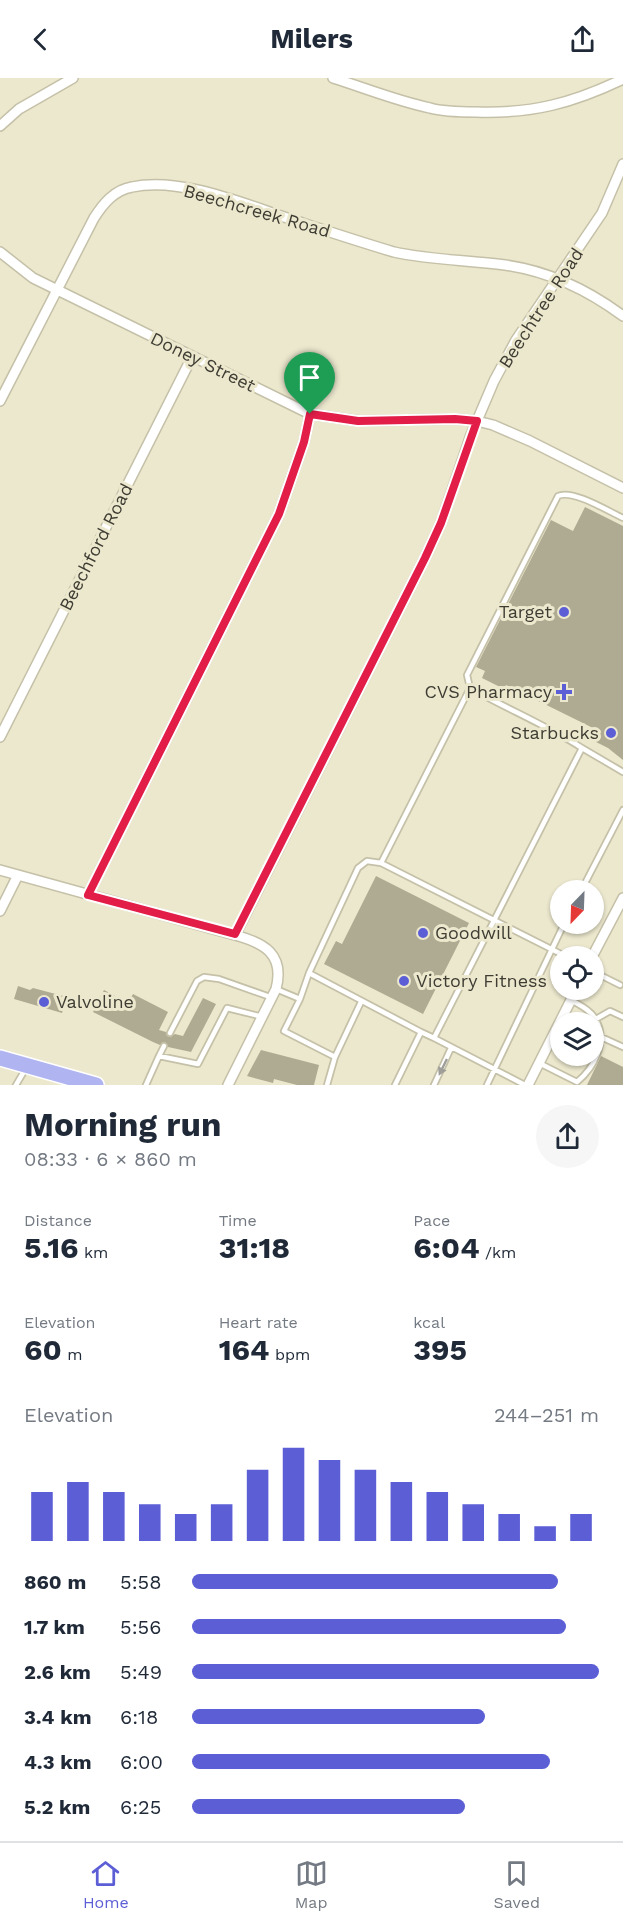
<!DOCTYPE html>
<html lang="en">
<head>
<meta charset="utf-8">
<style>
  :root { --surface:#fff; --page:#f6f6f7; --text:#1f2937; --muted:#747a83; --line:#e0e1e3; --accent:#5c5ed6 }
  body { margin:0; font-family:"Work Sans",sans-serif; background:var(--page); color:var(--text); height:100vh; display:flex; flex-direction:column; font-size:22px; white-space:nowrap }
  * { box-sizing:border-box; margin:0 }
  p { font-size:20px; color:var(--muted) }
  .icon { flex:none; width:33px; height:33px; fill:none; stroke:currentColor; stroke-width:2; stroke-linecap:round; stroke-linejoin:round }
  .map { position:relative; height:1007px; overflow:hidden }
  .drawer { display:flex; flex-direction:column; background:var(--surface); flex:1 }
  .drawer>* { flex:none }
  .needle { width:39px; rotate:203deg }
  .controls { position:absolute; left:550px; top:802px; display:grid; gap:12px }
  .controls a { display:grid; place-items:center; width:54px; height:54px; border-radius:50%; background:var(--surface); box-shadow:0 2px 4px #0004; font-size:30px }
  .pin { position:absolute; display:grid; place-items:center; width:51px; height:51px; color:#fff; margin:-62px -26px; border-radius:50% 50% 50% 0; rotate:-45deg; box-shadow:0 0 6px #0007 }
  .pin .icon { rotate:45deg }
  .round { display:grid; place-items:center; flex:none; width:63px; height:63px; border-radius:32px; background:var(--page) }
  .overview { display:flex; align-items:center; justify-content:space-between; height:102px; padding:0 24px }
  h1 { font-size:33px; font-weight:700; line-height:45px }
  .metrics { display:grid; grid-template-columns:repeat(3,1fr); gap:9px; height:102px; padding:6px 24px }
  .metrics div { display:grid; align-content:center }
  .metrics b { font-size:30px; font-weight:700 }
  .metrics small { font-size:16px; font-weight:400 }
  .metrics p { font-size:16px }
  .chart { height:168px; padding:12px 24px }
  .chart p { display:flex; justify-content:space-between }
  .chart svg { width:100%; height:108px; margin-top:6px; stroke:var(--accent); stroke-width:6 }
  ul { padding:0 24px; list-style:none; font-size:20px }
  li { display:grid; grid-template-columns:96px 72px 1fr; align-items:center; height:45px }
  li i { height:15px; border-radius:8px; background:var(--accent) }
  header { display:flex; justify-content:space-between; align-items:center; height:78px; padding:0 24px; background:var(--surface); font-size:27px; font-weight:700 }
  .tab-bar { display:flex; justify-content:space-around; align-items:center; height:84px; border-top:2px solid var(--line); background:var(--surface); font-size:16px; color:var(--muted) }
  .tab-bar a { display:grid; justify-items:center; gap:3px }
  .tab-bar .active { color:var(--accent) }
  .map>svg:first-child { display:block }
  .building { fill:#afab92 }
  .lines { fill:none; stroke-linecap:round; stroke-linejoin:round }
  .lane-casing { stroke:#c5c1a8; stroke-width:8 }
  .street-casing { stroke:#c5c1a8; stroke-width:12 }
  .primary-casing { stroke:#fff; stroke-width:18 }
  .lane { stroke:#fff; stroke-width:4.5 }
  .street { stroke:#fff; stroke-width:9 }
  .primary { stroke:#b0b5f1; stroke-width:15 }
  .oneway { fill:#9f9e99 }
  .route-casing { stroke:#fff; stroke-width:12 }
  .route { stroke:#e11d48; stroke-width:8 }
  .poi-dot { fill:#5c5ed6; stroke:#ece8ce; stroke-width:2 }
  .labels { text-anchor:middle; stroke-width:6; stroke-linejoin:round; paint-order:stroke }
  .street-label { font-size:18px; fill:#3f3d33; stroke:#ece8ce }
  .poi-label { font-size:18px; fill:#3f3d33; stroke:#ece8ce; text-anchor:end }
</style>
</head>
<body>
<header><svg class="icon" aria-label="back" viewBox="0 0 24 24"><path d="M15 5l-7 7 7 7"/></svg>Milers<svg class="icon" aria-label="share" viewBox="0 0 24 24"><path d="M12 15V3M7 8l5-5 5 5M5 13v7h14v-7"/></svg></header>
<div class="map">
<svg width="623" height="1007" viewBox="0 0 623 1007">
  <rect width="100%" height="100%" fill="#ece8ce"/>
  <path class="building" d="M585,429l38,19v234l-15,-12 -18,-9 5,-10 -89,-44 -2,4 -22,-11 3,-7 -9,-4 75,-147 22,11z
    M376,798l93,47 -46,91 -99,-50 12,-23 6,3z
    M18,908l12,4 3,-2 34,9 -5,16 -48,-14z
    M104,912l24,13 5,-9 35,18 -9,18 7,2 1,4 3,1 5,-3 8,2 20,-38 13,6 -25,48 -23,-5 -3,-5 -5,3 -7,-3 -60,-30z
    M261,972l58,15 -5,20h-17l-23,-6 -1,4 -26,-7z
    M601,978l22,11v18h-36z"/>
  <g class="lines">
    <g class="lane-casing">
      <path id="lane" d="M470,610l-89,175 186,94
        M582,670c-36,-23 -75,-39 -112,-60l-3,-13 91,-179c14,-7 50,15 65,22
        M581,813l42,-81
        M594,894l26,13
        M309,895l49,-105 9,-7 14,2
        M276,911l24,10 -16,32 51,26 -8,28
        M300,921l9,-26 112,59
        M596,941l14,-8 13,6
        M170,955l27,-52 7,-4 15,2 54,19
        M601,959l22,10
        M159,978l5,-10
        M335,979l26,-55
        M539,985l38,19c17,-14 31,-40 19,-62 -5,-10 -17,-15 -25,-20
        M16,1007l10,-17
        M146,1007l13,-29 39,8 29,-56 36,9
        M395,1007l26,-53 13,6
        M434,1007l17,-37
        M487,1007l77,-161
        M525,1007l-91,-47 148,-290 41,24"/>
    </g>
    <g class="street-casing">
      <path id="street" d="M333,0c32,10 64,23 97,30 14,4 31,4 46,4 56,2 97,-9 147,-33
        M0,48l19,-17 54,-31
        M0,174l33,26 277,136 49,7 96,-2 22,2 16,4 37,16 93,47
        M0,323l94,-183c9,-14 20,-28 38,-31 46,-10 108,15 152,30 37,12 73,24 110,35 36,8 74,8 111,13 43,6 83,25 118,51
        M0,659l192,-380
        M0,792l235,65c29,8 50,19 41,54l-48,96
        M88,817l191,-381 25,-72 6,-28
        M0,833l18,-36
        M235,857l190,-377 16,-35 30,-88 23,-54 22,-41 86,-127 21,-49
        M592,879l31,-59
        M528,1007l48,-95"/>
    </g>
    <g class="primary-casing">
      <path id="primary" d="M0,980l96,27"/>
    </g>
    <use href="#lane" class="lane"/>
    <use href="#street" class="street"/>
    <use href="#primary" class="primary"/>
  </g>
  <defs><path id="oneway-solid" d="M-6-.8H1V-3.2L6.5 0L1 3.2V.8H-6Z" transform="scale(1.5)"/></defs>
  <use class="oneway" href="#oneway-solid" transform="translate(443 989) rotate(116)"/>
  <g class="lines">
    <g class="route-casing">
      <path id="route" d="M310,336l48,7 97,-2 22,2 -36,102 -16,35 -190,376 -147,-39 191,-381 25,-72z"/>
    </g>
    <use href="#route" class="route"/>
  </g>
  <g class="poi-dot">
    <circle cx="564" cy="534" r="6"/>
    <path d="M561 605h6v6h6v6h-6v6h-6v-6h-6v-6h6z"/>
    <circle cx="611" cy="655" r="6"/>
    <circle cx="423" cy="855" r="6"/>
    <circle cx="404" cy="903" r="6"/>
    <circle cx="44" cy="924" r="6"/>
  </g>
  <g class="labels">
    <g class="street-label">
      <text transform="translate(257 133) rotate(16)" y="6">Beechcreek Road</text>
      <text transform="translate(541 230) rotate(-57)" y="6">Beechtree Road</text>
      <text transform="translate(203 284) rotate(26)" y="6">Doney Street</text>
      <text transform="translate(96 469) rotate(-63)" y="6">Beechford Road</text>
    </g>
    <g class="poi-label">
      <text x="552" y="540">Target</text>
      <text x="552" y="620">CVS Pharmacy</text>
      <text x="599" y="661">Starbucks</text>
      <text x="435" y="861" text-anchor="start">Goodwill</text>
      <text x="416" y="909" text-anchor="start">Victory Fitness</text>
      <text x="56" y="930" text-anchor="start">Valvoline</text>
    </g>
  </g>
</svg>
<div class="controls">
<a><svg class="needle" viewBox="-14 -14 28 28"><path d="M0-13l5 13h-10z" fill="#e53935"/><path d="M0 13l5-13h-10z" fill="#747a83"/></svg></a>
<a><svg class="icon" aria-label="locate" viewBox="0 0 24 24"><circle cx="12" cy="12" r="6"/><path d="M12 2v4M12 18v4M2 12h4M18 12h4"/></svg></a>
<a><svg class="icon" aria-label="layers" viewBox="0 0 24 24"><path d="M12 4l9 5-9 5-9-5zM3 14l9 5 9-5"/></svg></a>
</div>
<div class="pin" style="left:310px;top:336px;background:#1e9e55"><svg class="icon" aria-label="arrive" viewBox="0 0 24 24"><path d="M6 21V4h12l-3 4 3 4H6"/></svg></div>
</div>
<section class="drawer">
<div class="overview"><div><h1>Morning run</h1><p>08:33 · 6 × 860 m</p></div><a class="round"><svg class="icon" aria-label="share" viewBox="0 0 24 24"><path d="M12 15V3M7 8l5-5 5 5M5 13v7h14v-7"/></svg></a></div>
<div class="metrics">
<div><p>Distance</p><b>5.16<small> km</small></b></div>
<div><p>Time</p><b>31:18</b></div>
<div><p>Pace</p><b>6:04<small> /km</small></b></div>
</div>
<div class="metrics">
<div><p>Elevation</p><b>60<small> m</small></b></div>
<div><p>Heart rate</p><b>164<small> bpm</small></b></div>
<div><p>kcal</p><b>395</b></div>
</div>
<div class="chart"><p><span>Elevation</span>244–251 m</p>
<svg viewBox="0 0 160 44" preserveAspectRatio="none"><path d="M5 44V24M15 44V20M25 44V24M35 44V29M45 44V33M55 44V29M65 44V15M75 44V6M85 44V11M95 44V15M105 44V20M115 44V24M125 44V29M135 44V33M145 44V38M155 44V33"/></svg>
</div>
<ul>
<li><b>860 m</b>5:58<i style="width:90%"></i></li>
<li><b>1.7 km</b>5:56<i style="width:92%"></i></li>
<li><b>2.6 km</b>5:49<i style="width:100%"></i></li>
<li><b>3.4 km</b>6:18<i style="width:72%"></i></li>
<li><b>4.3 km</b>6:00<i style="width:88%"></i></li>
<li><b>5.2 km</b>6:25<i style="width:67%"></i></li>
</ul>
</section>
<nav class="tab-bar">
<a class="active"><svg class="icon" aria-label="home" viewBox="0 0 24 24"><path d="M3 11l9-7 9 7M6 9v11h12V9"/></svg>Home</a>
<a><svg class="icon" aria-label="map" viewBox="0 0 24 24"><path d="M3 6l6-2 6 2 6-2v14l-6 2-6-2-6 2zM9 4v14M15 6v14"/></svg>Map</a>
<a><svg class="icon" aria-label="saved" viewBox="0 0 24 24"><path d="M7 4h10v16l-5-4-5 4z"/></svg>Saved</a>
</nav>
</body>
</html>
